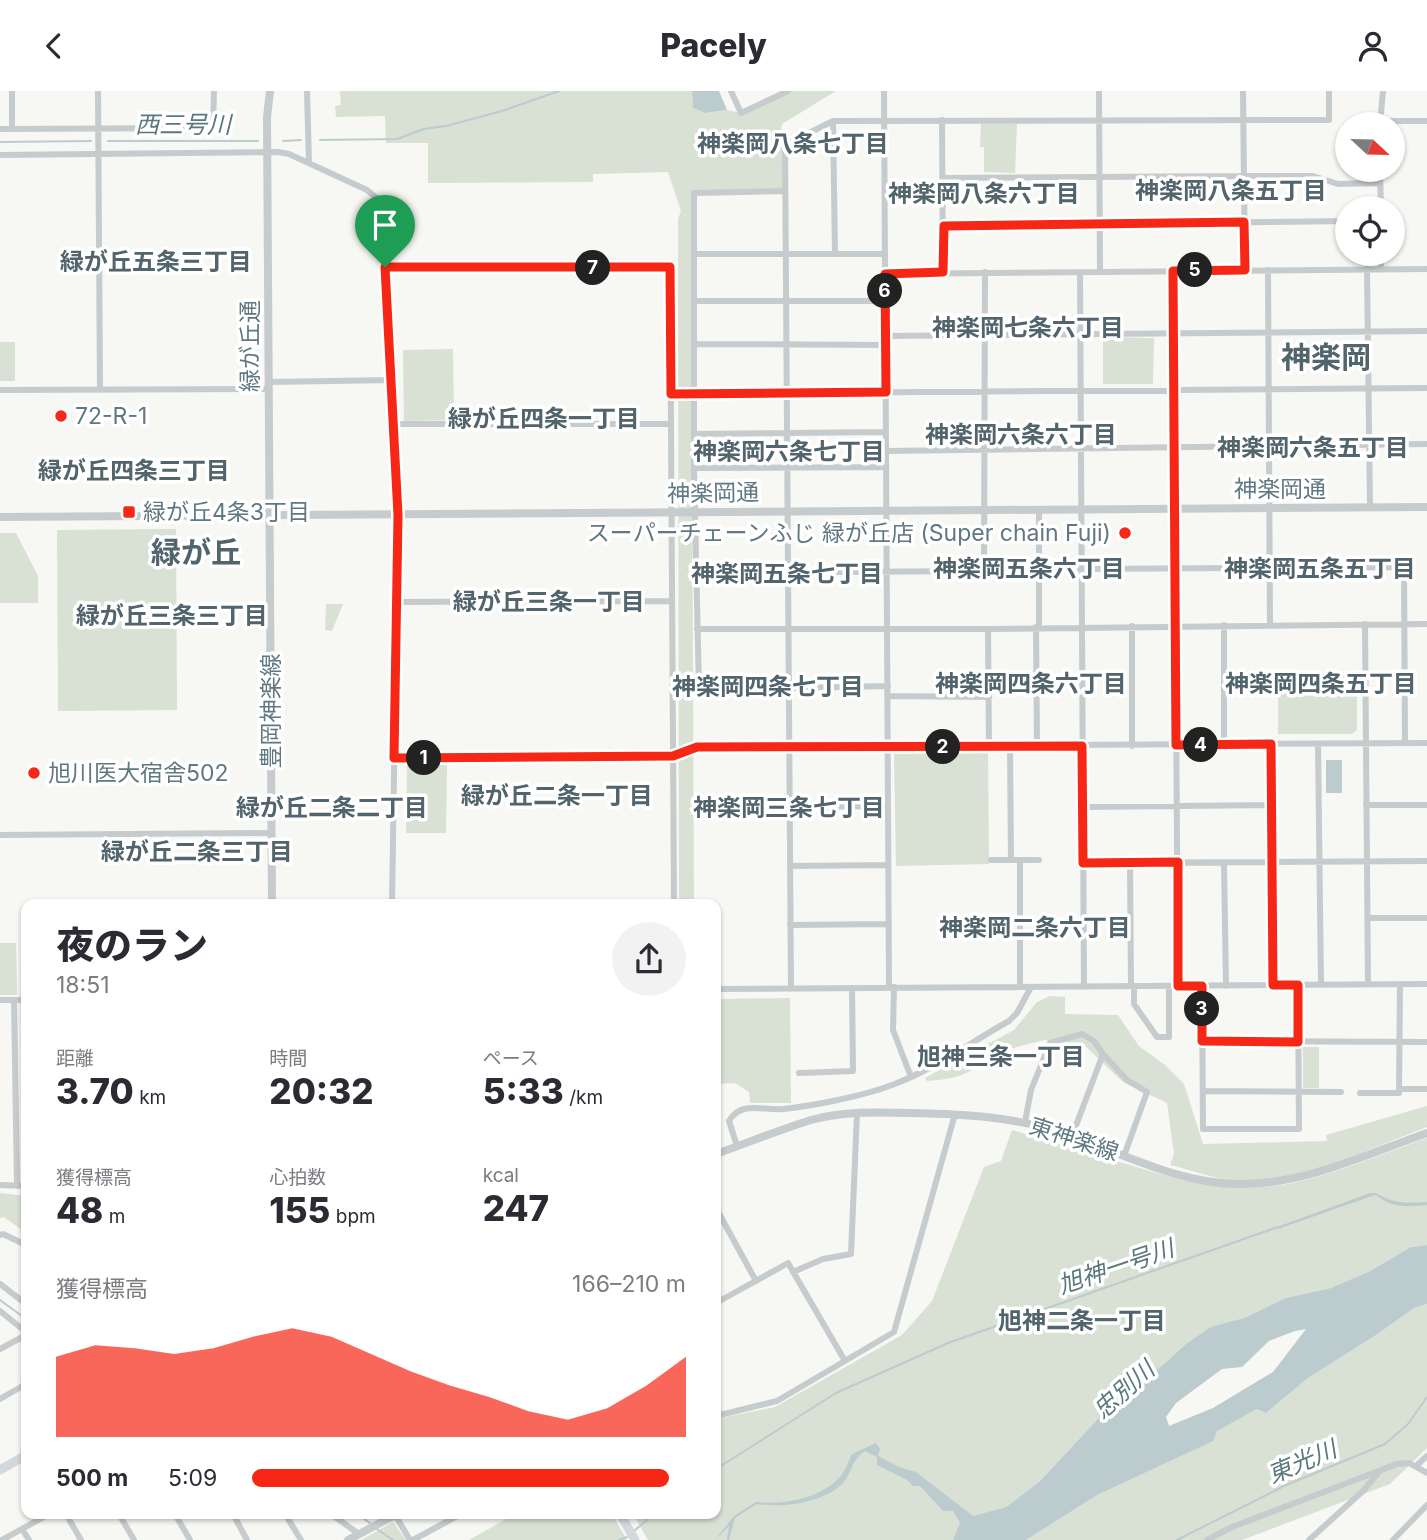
<!DOCTYPE html>
<html lang="ja">
<head>
<meta charset="utf-8">
<style>
  :root { --surface:#fff; --page:#f2f2f3; --text:#2b2b33; --muted:#7c7c81; --accent:#f62715 }
  body { margin:0; font-family:Inter,"Noto Sans JP",sans-serif; background:var(--page); color:var(--text); height:100vh; display:flex; flex-direction:column; font-size:26px; white-space:nowrap }
  * { box-sizing:border-box; margin:0 }
  p { font-size:23px; color:var(--muted) }
  .icon { flex:none; width:38px; height:38px; fill:none; stroke:currentColor; stroke-width:2; stroke-linecap:round; stroke-linejoin:round }
  .map { position:relative; flex:1; overflow:hidden }
  .drawer { position:absolute; left:21px; top:808px; width:700px; height:620px; display:flex; flex-direction:column; background:var(--surface); border-radius:14px; box-shadow:0 2px 5px #0004 }
  .drawer>* { flex:none }
  .needle { width:46px; rotate:112deg }
  .tools { position:absolute; left:1335px; top:21px; display:grid; gap:14px }
  .tools a { display:grid; place-items:center; width:70px; height:70px; border-radius:50%; background:var(--surface); box-shadow:0 2px 5px #0004; font-size:35px }
  .pin { position:absolute; display:grid; place-items:center; width:60px; height:60px; color:#fff; margin:-72px -30px; border-radius:50% 50% 50% 0; rotate:-45deg; box-shadow:0 0 7px #0007 }
  .pin .icon { rotate:45deg }
  .km { position:absolute; width:35px; height:35px; margin:-18px; border-radius:50%; background:#222; color:#fff; font-size:19px; line-height:35px; text-align:center }
  .round { display:grid; place-items:center; flex:none; width:74px; height:74px; border-radius:37px; background:var(--page) }
  .overview { display:flex; align-items:center; justify-content:space-between; height:119px; padding:0 35px }
  h1 { font-size:38px; font-weight:800; line-height:52px }
  .stats { display:grid; grid-template-columns:repeat(3,1fr); gap:10px; height:119px; padding:7px 35px }
  .stats div { display:grid; align-content:center }
  .stats b { font-size:35px; font-weight:800 }
  .stats small { font-size:19px; font-weight:400 }
  .stats p { font-size:19px }
  .chart { height:196px; padding:14px 35px }
  .chart p { display:flex; justify-content:space-between }
  .chart svg { width:100%; height:126px; margin-top:7px; fill:var(--accent); opacity:.7 }
  ul { padding:0 35px; list-style:none; font-size:23px }
  li { display:grid; grid-template-columns:112px 84px 1fr; align-items:center; height:52px }
  li i { height:18px; border-radius:9px; background:var(--accent) }
  header { display:flex; justify-content:space-between; align-items:center; height:91px; padding:0 35px; background:var(--surface); font-size:32px; font-weight:800 }
  .map>svg:first-child { display:block }
  .green { fill:#d9e0d4 }
  .water { fill:#bccbce; fill-rule:evenodd }
  .lines { fill:none; stroke-linecap:round; stroke-linejoin:round }
  .stream { stroke:#bccbce; stroke-width:2 }
  .minor { stroke:#c6cbce; stroke-width:6 }
  .tertiary { stroke:#c6cbce; stroke-width:8 }
  .secondary { stroke:#d2d9dc; stroke-width:9 }
  .route-casing { stroke:#fff; stroke-width:14 }
  .route { stroke:#f62715; stroke-width:9 }
  .poi-dot { fill:#f62715; stroke:#fff; stroke-width:2.5 }
  .labels { text-anchor:middle; stroke-width:7; stroke-linejoin:round; paint-order:stroke }
  .street-label { font-size:23px; fill:#5f7882; stroke:#fff }
  .poi-label { font-size:23px; fill:#5f7882; stroke:#fff; text-anchor:start }
  .water-label { font-size:24px; font-style:italic; fill:#5a787d; stroke:#fff }
  .neighbourhood-label { font-size:24px; font-weight:bold; fill:#52646c; stroke:#fff }
  .district-label { font-size:30px; font-weight:bold; fill:#52646c; stroke:#fff }
</style>
</head>
<body>
<header><svg class="icon" aria-label="back" viewBox="0 0 24 24"><path d="M15 5l-7 7 7 7"/></svg>Pacely<svg class="icon" aria-label="person" viewBox="0 0 24 24"><circle cx="12" cy="8" r="4"/><path d="M4 21q1-7 8-7t8 7"/></svg></header>
<div class="map">
<svg width="1427" height="1449" viewBox="0 0 1427 1449">
  <rect width="100%" height="100%" fill="#f7f7f3"/>
  <path class="green" d="M340,0h352l1,17 12,5 22,-3 14,3 47,-22h48l-54,33 -3,17 6,4v46l-90,2 -4,21 3,691h-15l-1,-686 3,-8 -13,-39 -75,2v8l-165,1v-40h-42l-1,-27 -49,1 -1,-11 6,-1z
    M981,33h36l-2,49 -31,-1v-25h-4z
    M1103,246l51,1 -1,46h-50z
    M0,251h15v39h-15z
    M453,258l1,71 -50,1 -1,-71z
    M176,438l1,181 -119,1 -1,-181z
    M0,442h16l22,43v27h-38z
    M326,513h17l-11,27 -7,-1z
    M1278,584h79v55l-5,4h-74z
    M988,662l1,111 -93,2 -2,-112z
    M407,674h40l-1,68h-40z
    M0,852h16l1,52h-17z
    M1050,905l15,1v17l53,1 21,31 26,19 19,19 19,60 124,-3 -1,-6 101,-29v21c-53,20 -131,57 -188,54 -22,-1 -47,-11 -69,-16l4,-11 -7,-51 -44,-21 -39,-37 -40,-5 -58,15c-13,22 -36,24 -59,26l-2,-3 89,-48 23,-28z
    M790,907l1,105h-41l-1,-11 -14,-9 -19,1v-85z
    M1303,956h16v41h-16z
    M1012,1039c34,10 68,20 102,30 53,17 105,33 161,26 51,-7 103,-31 152,-48v107l-16,2 -41,24 -39,17 -45,10 -42,20 -33,10 -24,15 -23,21 -54,42 -71,76 -33,25 -33,9 -12,7 -8,17h-305l-15,-26h83v-95l59,-12 127,-72 30,-34 52,-134 17,-6z
    M0,1102l26,3v37l-22,-16 -4,1z
    M1427,1213v144l-37,36 -148,56h-216l73,-46 158,-85 9,4 42,-35 68,-43 38,-27z
    M515,1423h97l15,26h-158z
    M393,1431l13,18h-45z"/>
  <path class="water" d="M692,0h27l8,19 -22,3 -12,-5z
    M1326,669h16v33h-16z
    M1370,1102h6c19,11 29,10 51,9v3c-20,2 -35,3 -51,-10l-4,1 -94,33 -1,-2z
    M1427,1154v59l-13,4 -38,27 -68,43 -42,35 -9,-4 -40,22 -4,10 -114,53 -73,46h-73l7,-17 -7,-12h-10l-23,-25h-7l-6,-6 -30,-15v-8l-12,-6c-16,12 -12,21 -22,32 -20,20 -59,25 -86,21l-22,14 -6,22h-2l2,-14 -14,14 19,-24 22,-14c28,3 63,-3 83,-24 6,-6 9,-16 13,-24l24,-11 4,6 -2,7 21,11 17,5 57,44 33,-9 33,-25 71,-76 54,-42 23,-21 24,-16 33,-9 42,-20 45,-10 39,-17 41,-24zM1306,1238l-33,43 -60,36 -44,18 -3,-9 10,-14 46,-34 20,-2 27,-26 26,-10z"/>
  <g class="lines">
    <path class="stream" d="M320,49l77,-1 27,-10 22,-3 56,-15 57,-20
      M108,50h150
      M283,50l18,-1
      M0,51l91,-1
      M0,1209l26,19
      M716,1378l120,-76 112,-50 330,-116
      M357,1423l13,9
      M377,1438l16,11
      M634,1440l20,-17
      M619,1449l8,-3
      M1177,1449l107,-54 101,-42 23,-20 19,-27"/>
    <path class="minor" d="M98,0l2,299
      M307,0l2,72
      M731,0l10,22 47,-22
      M884,0l5,896
      M1099,0l1,180
      M1243,0l2,179
      M942,29l1,152
      M833,30l496,-1v-29
      M1380,30h47
      M1380,33l3,-33
      M0,38l213,-1 1,-37
      M12,38v-38
      M0,64l278,-3 11,2 78,36 11,9 5,22 15,294 -6,390
      M1380,79l1,38
      M943,87l301,-2h69l25,8 42,-1
      M785,100l-91,2v275l5,222 189,-4
      M944,135l404,-5
      M694,163h191
      M1381,163v16
      M385,176h285l4,638
      M1367,178l3,239
      M1268,179l2,355
      M1173,180l5,715
      M1080,181l4,715
      M885,183l542,-5
      M694,210h191
      M886,245l541,-5
      M695,253l191,1
      M269,291l123,-2
      M0,299l269,-1
      M671,303l756,-6
      M394,333h277
      M695,343l191,-2
      M886,360l541,-7
      M694,377l192,-1
      M1080,478l324,-2 1,176
      M696,482l288,-2 1,-299
      M398,511l274,-1
      M1365,533l3,361
      M1224,534v119
      M1132,535v120
      M1036,536l1,118
      M1039,536v-117
      M697,538h291l439,-5
      M988,538l1,118
      M888,605l101,1
      M1271,653l2,241
      M1318,653l3,241
      M1010,655l1,114
      M394,667l279,-2 24,-9 730,-4
      M1366,714h61
      M790,716l98,-1
      M1083,716l189,-2
      M0,744l272,-2
      M991,769h48
      M1083,772l344,-2
      M1130,772l1,123
      M1224,772l2,123
      M790,775l98,-1
      M1368,827h59
      M790,834l99,-1
      M1134,895v18l23,33h12v-51
      M1202,895l1,143h96l-1,-144
      M894,896l-1,43 18,47
      M1020,896v-127
      M716,898l711,-5
      M791,898l-6,-844 48,-24 2,133
      M0,909h26
      M14,909l3,186
      M1202,950l225,1
      M1103,963l24,26 20,12 -23,64
      M799,982l54,-2 -1,-83
      M1399,998h28
      M1203,1000l138,1
      M1360,1002h39l1,-108
      M1025,1031l6,-32 19,-47 32,-9 12,7 9,13 -31,82
      M737,1055l-8,-25c12,-21 34,-10 54,-12 29,-3 81,-13 109,-24 41,-15 79,-43 117,-64l8,-8 14,-26
      M0,1094l26,1
      M716,1117l40,73
      M0,1144l3,-1 23,11
      M793,1181l30,-13 28,-5 6,-141
      M0,1193l26,20
      M716,1212l72,-40 57,98
      M0,1220l26,21
      M0,1258l26,-14
      M0,1308l26,-15
      M716,1325l61,-15 117,-69 61,-218
      M1416,1375l11,-10
      M66,1423l15,26
      M119,1423l15,26
      M175,1423l15,26
      M233,1423l14,26
      M285,1423l16,26
      M331,1423l28,20
      M395,1424l15,25
      M22,1438l7,11
      M2,1449l47,-26
      M413,1449l48,-26
      M1207,1449l25,-13 165,-63 12,-1 18,10
      M1309,1449l54,-49 15,-18
      M1393,1449l34,-35"/>
    <path class="tertiary" d="M270,0l-3,26 5,788
      M0,426l1427,-10
      M716,1063c31,-11 63,-24 95,-34 32,-9 66,-8 100,-7 55,1 108,4 161,23 54,19 109,48 167,48 65,1 128,-30 188,-51
      M348,1449l47,-25 -1,-1"/>
    <path class="secondary" d="M0,1379l26,-15
      M620,1423l15,26"/>
  </g>
  <g class="lines">
    <g class="route-casing">
      <path id="route" d="M1244,131l1,48 -72,1 3,474 95,-1 2,241h25v57l-96,-1v-55h-24v-124l-95,1 -1,-117 -385,1 -24,9 -279,2 4,-243 -13,-248h285l1,127 215,-2 -1,-118 58,-2 1,-46z"/>
    </g>
    <use href="#route" class="route"/>
  </g>
  <g class="poi-dot">
    <circle cx="61" cy="325" r="7"/>
    <rect x="122" y="414" width="14" height="14" rx="3.5"/>
    <circle cx="1125" cy="442" r="7"/>
    <circle cx="34" cy="682" r="7"/>
  </g>
  <g class="labels">
    <g class="street-label">
      <text transform="translate(250 255) rotate(-90)" y="8">緑が丘通</text>
      <text x="1280" y="406">神楽岡通</text>
      <text transform="translate(713 402) rotate(-1)" y="8">神楽岡通</text>
      <text transform="translate(271 620) rotate(-90)" y="8">豊岡神楽線</text>
      <text transform="translate(1074 1048) rotate(18)" y="8">東神楽線</text>
    </g>
    <g class="poi-label">
      <text x="75" y="333">72-R-1</text>
      <text x="143" y="429">緑が丘4条3丁目</text>
      <text x="1111" y="450" text-anchor="end">スーパーチェーンふじ 緑が丘店 (Super chain Fuji)</text>
      <text x="48" y="690">旭川医大宿舎502</text>
    </g>
    <g class="water-label">
      <text x="183" y="42">西三号川</text>
      <text transform="translate(1116 1176) rotate(-19)" y="8">旭神一号川</text>
      <text transform="translate(1124 1299) rotate(-42)" y="8">忠別川</text>
      <text transform="translate(1302 1371) rotate(-23)" y="8">東光川</text>
    </g>
    <g class="neighbourhood-label">
      <text x="793" y="61">神楽岡八条七丁目</text>
      <text x="1231" y="108">神楽岡八条五丁目</text>
      <text x="984" y="111">神楽岡八条六丁目</text>
      <text x="156" y="179">緑が丘五条三丁目</text>
      <text x="1028" y="245">神楽岡七条六丁目</text>
      <text x="544" y="336">緑が丘四条一丁目</text>
      <text x="1021" y="352">神楽岡六条六丁目</text>
      <text x="1313" y="365">神楽岡六条五丁目</text>
      <text x="789" y="369">神楽岡六条七丁目</text>
      <text x="134" y="388">緑が丘四条三丁目</text>
      <text x="1029" y="486">神楽岡五条六丁目</text>
      <text x="1320" y="486">神楽岡五条五丁目</text>
      <text x="787" y="491">神楽岡五条七丁目</text>
      <text x="549" y="519">緑が丘三条一丁目</text>
      <text x="172" y="533">緑が丘三条三丁目</text>
      <text x="1031" y="601">神楽岡四条六丁目</text>
      <text x="1321" y="601">神楽岡四条五丁目</text>
      <text x="768" y="604">神楽岡四条七丁目</text>
      <text x="557" y="713">緑が丘二条一丁目</text>
      <text x="332" y="725">緑が丘二条二丁目</text>
      <text x="789" y="725">神楽岡三条七丁目</text>
      <text x="197" y="769">緑が丘二条三丁目</text>
      <text x="1035" y="845">神楽岡二条六丁目</text>
      <text x="1001" y="974">旭神三条一丁目</text>
      <text x="1082" y="1238">旭神二条一丁目</text>
    </g>
    <g class="district-label">
      <text x="1326" y="277">神楽岡</text>
      <text x="196" y="472">緑が丘</text>
    </g>
  </g>
</svg>
<div class="tools">
<a><svg class="needle" viewBox="-14 -14 28 28"><path d="M0-13l5 13h-10z" fill="#e53935"/><path d="M0 13l5-13h-10z" fill="#7c7c81"/></svg></a>
<a><svg class="icon" aria-label="locate" viewBox="0 0 24 24"><circle cx="12" cy="12" r="6"/><path d="M12 2v4M12 18v4M2 12h4M18 12h4"/></svg></a>
</div>
<div class="pin" style="left:385px;top:176px;background:#1e9e55"><svg class="icon" aria-label="arrive" viewBox="0 0 24 24"><path d="M6 21V4h12l-3 4 3 4H6"/></svg></div>
<b class="km" style="left:424px;top:667px">1</b>
<b class="km" style="left:943px;top:656px">2</b>
<b class="km" style="left:1202px;top:918px">3</b>
<b class="km" style="left:1201px;top:654px">4</b>
<b class="km" style="left:1195px;top:179px">5</b>
<b class="km" style="left:885px;top:200px">6</b>
<b class="km" style="left:593px;top:177px">7</b>
<section class="drawer">
<div class="overview"><div><h1>夜のラン</h1><p>18:51</p></div><a class="round"><svg class="icon" aria-label="share" viewBox="0 0 24 24"><path d="M12 15V3M7 8l5-5 5 5M5 13v7h14v-7"/></svg></a></div>
<div class="stats">
<div><p>距離</p><b>3.70<small> km</small></b></div>
<div><p>時間</p><b>20:32</b></div>
<div><p>ペース</p><b>5:33<small> /km</small></b></div>
</div>
<div class="stats">
<div><p>獲得標高</p><b>48<small> m</small></b></div>
<div><p>心拍数</p><b>155<small> bpm</small></b></div>
<div><p>kcal</p><b>247</b></div>
</div>
<div class="chart"><p><span>獲得標高</span>166–210 m</p>
<svg viewBox="0 0 160 44" preserveAspectRatio="none"><path d="M0 44V16L10 12L20 13L30 15L40 13L50 9L60 6L70 9L80 15L90 21L100 26L110 30L120 35L130 38L140 34L150 26L160 16V44z"/></svg>
</div>
<ul>
<li><b>500 m</b>5:09<i style="width:96%"></i></li>
</ul>
</section>
</div>
</body>
</html>
